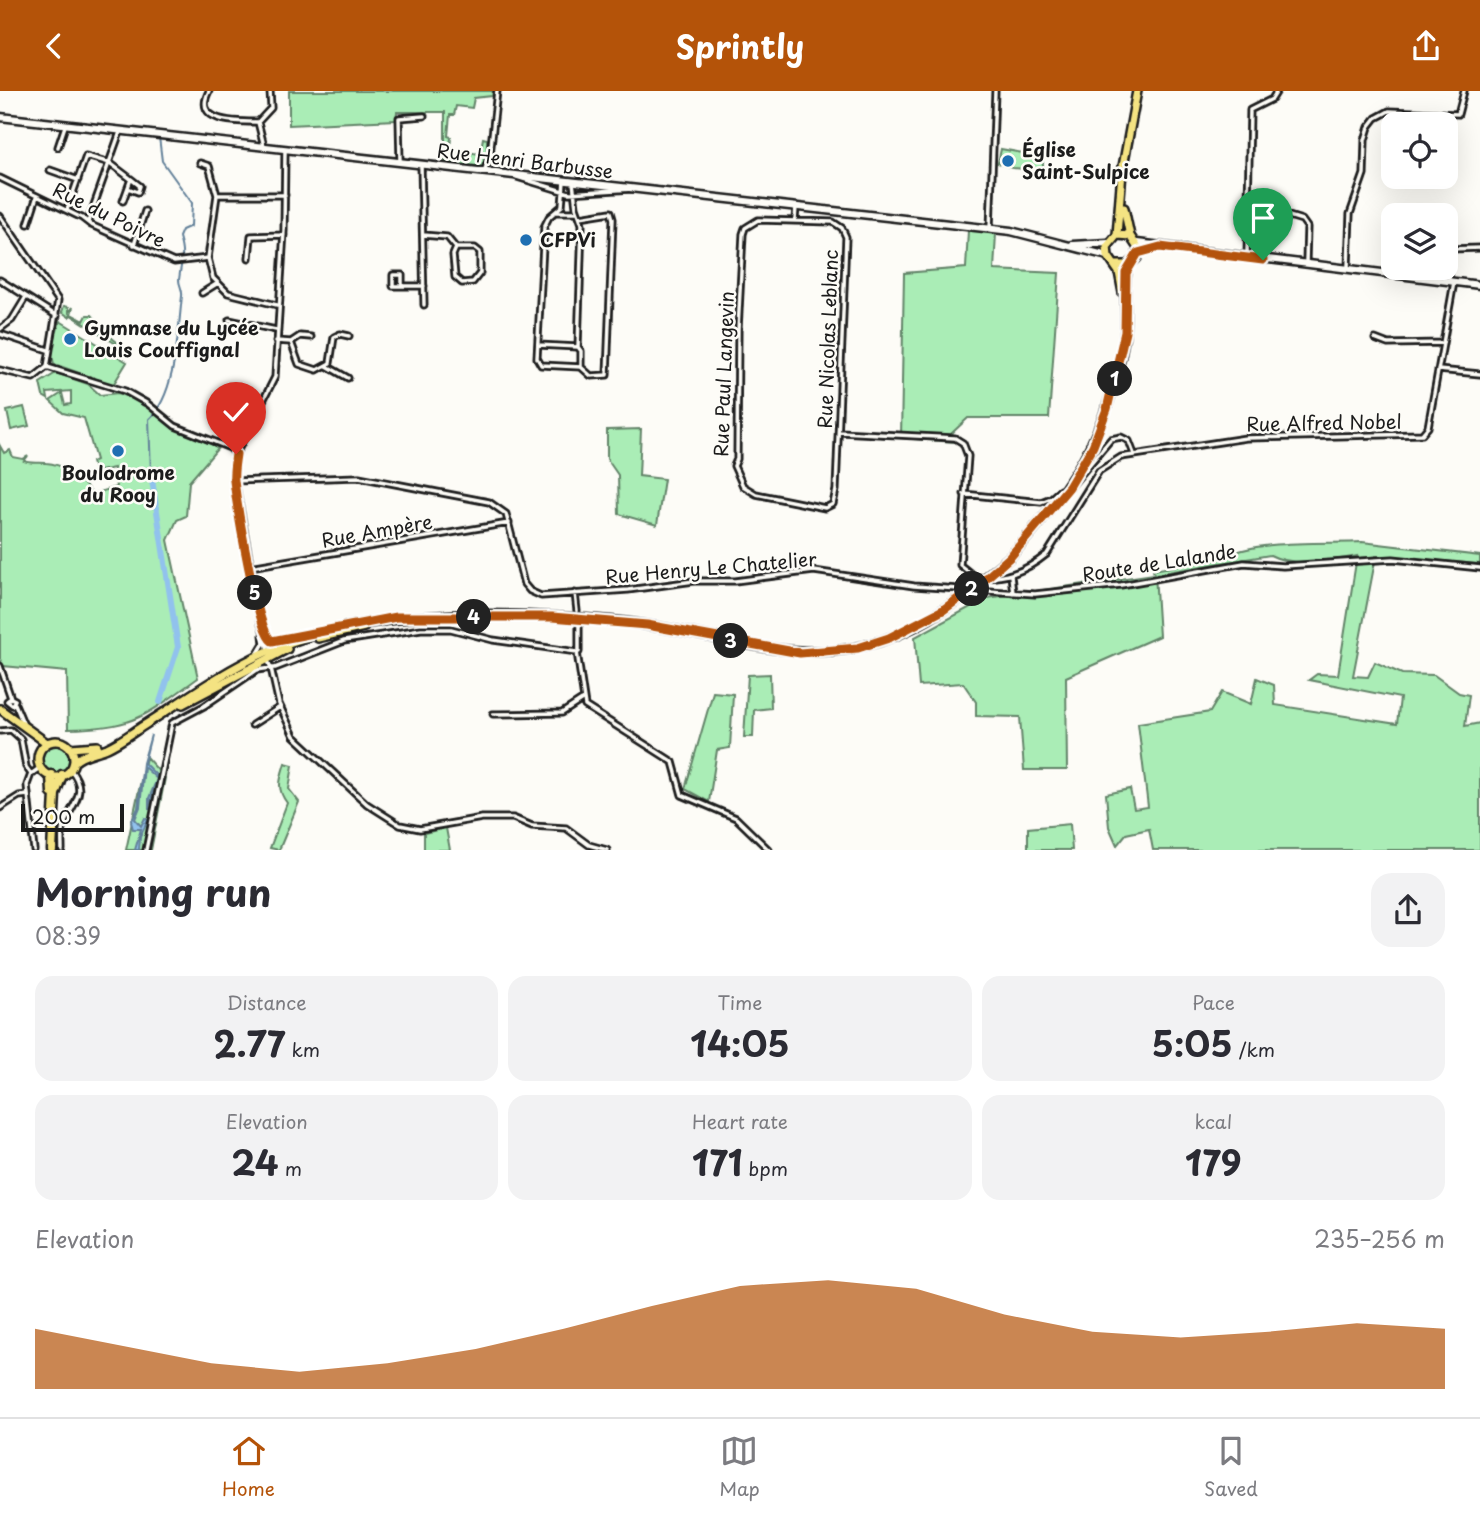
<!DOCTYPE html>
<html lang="en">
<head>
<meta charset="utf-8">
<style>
  :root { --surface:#fff; --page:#f2f2f3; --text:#2b2b33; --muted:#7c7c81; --line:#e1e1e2; --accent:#b45309 }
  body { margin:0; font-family:"Playpen Sans",sans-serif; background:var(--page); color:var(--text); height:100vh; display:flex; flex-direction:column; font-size:26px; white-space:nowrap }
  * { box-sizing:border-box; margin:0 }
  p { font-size:23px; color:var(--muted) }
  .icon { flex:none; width:38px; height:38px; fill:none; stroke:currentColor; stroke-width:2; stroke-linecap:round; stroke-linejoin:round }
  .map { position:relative; height:759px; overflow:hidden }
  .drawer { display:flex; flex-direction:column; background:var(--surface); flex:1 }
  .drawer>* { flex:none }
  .controls { position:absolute; left:1381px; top:21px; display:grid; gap:14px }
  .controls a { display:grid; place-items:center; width:77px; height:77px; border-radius:14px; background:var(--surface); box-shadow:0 7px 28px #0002; font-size:35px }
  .scale { position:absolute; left:21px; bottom:18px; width:103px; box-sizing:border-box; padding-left:7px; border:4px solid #1c1c1c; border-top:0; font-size:19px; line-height:24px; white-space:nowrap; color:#1c1c1c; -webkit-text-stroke:5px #fdfcf7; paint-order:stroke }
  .pin { position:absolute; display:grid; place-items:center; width:60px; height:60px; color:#fff; margin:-72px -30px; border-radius:50% 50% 50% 0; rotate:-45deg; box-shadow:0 0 7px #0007 }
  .pin .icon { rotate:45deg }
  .km { position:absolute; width:35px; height:35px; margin:-18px; border-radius:50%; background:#222; color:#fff; font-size:19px; line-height:35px; text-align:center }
  .round { display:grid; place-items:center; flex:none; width:74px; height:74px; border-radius:21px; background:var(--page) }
  .overview { display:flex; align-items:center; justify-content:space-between; height:119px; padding:0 35px }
  h1 { font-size:38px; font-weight:700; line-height:52px }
  .figures { display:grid; grid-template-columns:repeat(3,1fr); gap:10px; height:119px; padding:7px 35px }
  .figures div { display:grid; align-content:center; border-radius:18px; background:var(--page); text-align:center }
  .figures b { font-size:35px; font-weight:700 }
  .figures small { font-size:19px; font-weight:400 }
  .figures p { font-size:19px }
  .chart { height:196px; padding:14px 35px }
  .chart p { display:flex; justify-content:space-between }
  .chart svg { width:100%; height:126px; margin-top:7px; fill:var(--accent); opacity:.7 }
  header { display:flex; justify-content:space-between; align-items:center; height:91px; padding:0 35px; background:var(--accent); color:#fff; font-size:32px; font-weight:700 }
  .menu { display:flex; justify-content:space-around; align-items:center; height:98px; border-top:2px solid var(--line); background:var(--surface); font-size:19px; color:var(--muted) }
  .menu a { display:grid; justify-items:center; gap:4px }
  .menu .current { color:var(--accent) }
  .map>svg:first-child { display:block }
  .green { fill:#aaedb6; stroke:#638469; stroke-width:2 }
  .water { fill:#91c2ed; stroke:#628099; stroke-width:2 }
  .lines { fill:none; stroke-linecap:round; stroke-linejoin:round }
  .stream { stroke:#628099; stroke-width:2 }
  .river { stroke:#91c2ed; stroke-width:6 }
  .minor-casing { stroke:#1c1c1c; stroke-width:9 }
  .secondary-casing { stroke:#1c1c1c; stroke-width:11 }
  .primary-casing { stroke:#1c1c1c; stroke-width:12 }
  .trunk-casing { stroke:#1c1c1c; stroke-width:13 }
  .minor { stroke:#fdfcf7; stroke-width:3.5 }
  .secondary { stroke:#fdfcf7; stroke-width:6 }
  .primary { stroke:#f4e382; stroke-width:7 }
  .trunk { stroke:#f4e382; stroke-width:8 }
  .primary-bridge-casing { stroke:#1c1c1c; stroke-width:12; stroke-linecap:butt }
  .primary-bridge { stroke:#f4e382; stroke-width:7 }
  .route-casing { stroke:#fff; stroke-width:14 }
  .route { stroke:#b45309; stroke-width:9 }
  .poi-dot { fill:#1f6fb2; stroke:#fdfcf7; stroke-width:2.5 }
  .labels { text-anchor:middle; stroke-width:5; stroke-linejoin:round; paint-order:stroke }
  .poi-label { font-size:19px; font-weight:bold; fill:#1c1c1c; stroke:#fdfcf7; text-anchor:start }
  .street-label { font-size:19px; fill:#1c1c1c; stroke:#fdfcf7 }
</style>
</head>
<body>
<header><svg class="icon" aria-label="back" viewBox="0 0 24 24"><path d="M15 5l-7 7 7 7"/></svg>Sprintly<svg class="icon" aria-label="share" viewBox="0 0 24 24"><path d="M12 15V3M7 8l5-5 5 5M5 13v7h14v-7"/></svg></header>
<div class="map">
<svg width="1480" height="759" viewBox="0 0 1480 759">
  <rect width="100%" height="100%" fill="#fdfcf7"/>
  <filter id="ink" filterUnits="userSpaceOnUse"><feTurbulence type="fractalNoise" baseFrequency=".0143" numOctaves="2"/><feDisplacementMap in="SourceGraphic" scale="14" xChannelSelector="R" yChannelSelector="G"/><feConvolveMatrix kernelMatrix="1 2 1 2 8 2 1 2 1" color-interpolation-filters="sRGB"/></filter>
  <g filter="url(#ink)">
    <path class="green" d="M289,0h204l-1,5 -18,2 -2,10 -16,-2 -2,9h-4l-2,21 3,1 -1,13 30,4 3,-16 4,1v18l-5,11 -37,-4v-52h-48l-1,8 -107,5z
      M1001,58l27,5 15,-5v21l-31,-2 -14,-5z
      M968,139l28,3 -2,37 65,3 -10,145h-81l-16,15 5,9 -56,-4 3,-165 62,-5z
      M64,215l5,1v5l4,-5 -2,7 13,7 3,-6h5l20,23 21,17 -62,-40 -2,2 -7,-5z
      M60,230l67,41 -14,23 -59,-21 -3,-13z
      M56,282l32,11 12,11 18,-2 14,5 86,50 -29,34 -3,34 -9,4 -9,20 30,138c-53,38 -62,50 -130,51l-1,-57 -64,-6 -3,-7v-213l4,7 6,-3 3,7 10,2 5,-3 -4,5c8,3 14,1 22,2 20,1 35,16 46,31l24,-7 -2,-19 -19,4 -3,-10 4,-2 -12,-42 -21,-5 -13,-12 12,-8 3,12 6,-1v-13l-24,2 1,6 -5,-3 -3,-13z
      M24,316l5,19 -18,4 -4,-19z
      M641,338l-2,47 25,3 -7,46 -38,-11 -1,-39 -11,-16v-29z
      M1362,451l118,14v8l-104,-8 -23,120 15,1 7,-15 27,12 32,1 25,18 10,2 -4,31 15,-3v127h-327l-4,-21 -23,5 -9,11 -8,-18 -3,-33 24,-5 4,20 14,-2 -10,-84 72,-11 12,-20 29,12 6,-26 17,7 1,20 122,19 3,-26 -91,-18 8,-6 21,1 19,-119c-27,5 -62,12 -87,-1l-115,19 4,62 -93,41 1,93h-43l-4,-53 -44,-1v-14l-13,-19 -44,3 -4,-49 72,-39 167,-24 -1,-4 70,-12c30,-19 102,-14 139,-16z
      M770,583l1,34 -17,2 -1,27h-9l4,-62z
      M713,601l20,2 -3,54 -13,2 -8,52 -24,-13z
      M41 668a15 15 0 1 1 30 0a15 15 0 1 1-30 0Z
      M146,666l19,21 -14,72h-25z
      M285,672l8,2 -4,24 10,13 -20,48 -9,-2 17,-45c-11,-14 -7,-24 -2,-40z
      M1070,733l2,26h-44v-22z
      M446,737l4,22h-26v-17z"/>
    <path class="water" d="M151,644l-7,28 14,14c-2,12 -8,21 -9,33v-12l8,-19 -13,-12 -4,40 -5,12 6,7 4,-8 3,2 -8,17 -1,13h-4l6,-21h-8l-2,-7 7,-14 5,-45z"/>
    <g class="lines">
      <path class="stream" d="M151,382l-2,-54c27,-24 29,-88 33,-123 1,-6 -3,-11 -3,-16 2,-19 6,-22 0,-43l3,-7 9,-4 1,-23 -30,-42 -3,-24"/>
      <path class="river" d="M151,382l27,174 -18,55"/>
      <g class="minor-casing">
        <path id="minor" d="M209,0c-17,32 28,31 49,31l13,-14 -1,-17
          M258,31l6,24
          M58,56l7,-21
          M400,71l-1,-44 25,-2
          M200,72l9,3 8,29
          M421,73l3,141
          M50,79l28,10
          M484,81l6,-17 7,-64
          M517,86l52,16 63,-4
          M0,87l82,40 9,7 83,37 34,-4
          M564,90l-2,25 -13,11 -5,10 -7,131 4,7 40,2
          M128,97l10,4 2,-6 -9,-7
          M67,119l19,-54 24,7 21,16 -8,22
          M555,121h22
          M0,125l58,84 -11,67
          M1289,125l13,4 5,7 -1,35
          M580,126l31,-5 2,7 -6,156 -16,1 -10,-9
          M758,129l75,2 9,6 4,9 -10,253 -3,14 -8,4 -69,-14 -13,-8 -9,-20 3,-7 1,-129 5,-96 2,-6z
          M795,129l1,-13
          M88,131l32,-90
          M28,133l9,-28
          M990,138l5,-138
          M423,144l24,2 9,11 -3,7 2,22 7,6 11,-1 7,-9v-21l-5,-4h-19
          M134,154l11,-34
          M1247,165l3,-146 22,-11 5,-8
          M249,167l2,-22 33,-1
          M1348,176l2,-53 14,-40 1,-34 4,-13 7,-9 13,-7 69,3 6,-23
          M0,189l57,36
          M1449,190l1,-32 30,-1
          M402,195v-11h-9v11h31
          M202,202l16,-10
          M277,214l-49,-12 -15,-15 -5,-20 9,-63h68
          M229,229l47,10
          M0,238l12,-9 14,-23
          M0,243l48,16
          M1375,248l13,5 55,-1
          M276,250l15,1 8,22 18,6 13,-7 4,-26 6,-3 9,2
          M291,251l9,-6 11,1
          M538,254l40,2 4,-123 -6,-17 -3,-25
          M578,256l3,4v16
          M327,275l21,12
          M47,276l78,24 23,13 27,22 55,22 6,6
          M0,279l33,8 14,-11
          M1438,279l42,4
          M840,341l115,6 8,5 5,13 -8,109 15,12c28,3 50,-5 72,-23l52,-83 22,-14 125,-19 176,-4 6,-7 26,-145
          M234,390l125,-4 130,25 17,12 18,70 6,7 11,5 87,-6 66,-9h41l79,-10 100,15 121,8 86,-9 123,-22 39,3 110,-7 87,9
          M1071,395l40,-47 10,-2 8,4 5,13
          M964,403l77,8 10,-4 9,-8
          M250,476l259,-44
          M1011,484l2,18
          M575,502l2,18
          M261,531l7,28
          M261,533l-27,-149 2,-21 39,-77 9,-146 1,-80
          M579,534v27
          M267,547l10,4 13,-2
          M258,562l6,-10 -1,-8
          M268,570l3,7h4l69,-27 77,-12h30l42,11 84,12 8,54 88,56 9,33 54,23 33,32
          M0,575l11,32 4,2 -3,5 -5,-4 4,-3
          M15,613l8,19
          M493,623l69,-1 20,-13
          M252,634l28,-18
          M0,640l11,-1 10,9 5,28 5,7
          M31,683l-4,11 7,65
          M31,683l10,-7
          M0,717l19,-12 9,-1
          M62,759c0,-8 -1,-16 1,-23 8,-23 27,-34 7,-58
          M146,759l26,-127 32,-17 53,-36 14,-2 8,36 15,32 73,68 33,21 20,4 62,-11h31l19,8 34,2 23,17 18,5"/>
      </g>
      <g class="secondary-casing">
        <path id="secondary" d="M0,26l1011,114 97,25
          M1137,152l343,42
          M1072,154l36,-2"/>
      </g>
      <g class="primary-casing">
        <path id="primary" d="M1124,117l6,28
          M1117,144l5,-63 15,-81
          M1116,174h12l9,-7 1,-10 -8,-12 -13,-1 -10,12 1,9 11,16 4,21
          M1010,466c63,-71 97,-121 114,-217 4,-24 -2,-51 4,-75
          M318,547l46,-11
          M183,613l104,-55
          M0,618l47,34
          M38 668a18 18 0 1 1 36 0a18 18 0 1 1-36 0Z
          M70,657l27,-2
          M74,671c10,-9 21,-9 33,-14 13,-6 25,-15 36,-22 41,-26 79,-54 123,-74 102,-45 240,-41 350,-31 136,14 219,73 345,-24"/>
      </g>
      <g class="trunk-casing">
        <path id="trunk" d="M51,684l1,18
          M52,759l3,-56 7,-19"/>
      </g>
      <use href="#minor" class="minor"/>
      <use href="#secondary" class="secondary"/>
      <use href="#primary" class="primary"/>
      <use href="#trunk" class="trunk"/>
      <g class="primary-bridge-casing">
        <path id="primary-bridge" d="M961,506l49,-40"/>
      </g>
      <use href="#primary-bridge" class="primary-bridge"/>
    </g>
  </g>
  <g class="lines" filter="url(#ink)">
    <g class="route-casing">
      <path id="route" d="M236,363c-1,9 -3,18 -2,27 3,24 23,151 38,160l124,-24h156l95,8 153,28 58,-5 31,-10 54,-28 41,-30 26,-23 59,-70 24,-41 14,-37 18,-77 1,-59 12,-20 22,-6 103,13"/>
    </g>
    <use href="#route" class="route"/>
  </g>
  <g class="poi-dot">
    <circle cx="1008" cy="70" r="7"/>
    <circle cx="526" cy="149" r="7"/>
    <circle cx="70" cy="248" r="7"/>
    <circle cx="118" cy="360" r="7"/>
  </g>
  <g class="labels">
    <g class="poi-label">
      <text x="1022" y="66">Église<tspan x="1022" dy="22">Saint-Sulpice</tspan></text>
      <text x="540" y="156">CFPVi</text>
      <text x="84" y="244">Gymnase du Lycée<tspan x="84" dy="22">Louis Couffignal</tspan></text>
      <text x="118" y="389" text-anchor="middle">Boulodrome<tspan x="118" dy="22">du Rooy</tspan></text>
    </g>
    <g class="street-label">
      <text transform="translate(525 70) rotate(7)" y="7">Rue Henri Barbusse</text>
      <text transform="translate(109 124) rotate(26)" y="7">Rue du Poivre</text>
      <text transform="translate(828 248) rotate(-88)" y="7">Rue Nicolas Leblanc</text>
      <text transform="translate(724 283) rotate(-88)" y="7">Rue Paul Langevin</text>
      <text transform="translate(1324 332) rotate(-1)" y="7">Rue Alfred Nobel</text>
      <text transform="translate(377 440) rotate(-10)" y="7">Rue Ampère</text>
      <text transform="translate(1159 472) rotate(-9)" y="7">Route de Lalande</text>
      <text transform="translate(711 477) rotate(-5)" y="7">Rue Henry Le Chatelier</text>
    </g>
  </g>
</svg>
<div class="controls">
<a><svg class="icon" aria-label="locate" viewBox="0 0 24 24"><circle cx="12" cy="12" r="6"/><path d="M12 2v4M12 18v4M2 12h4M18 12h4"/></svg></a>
<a><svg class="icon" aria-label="layers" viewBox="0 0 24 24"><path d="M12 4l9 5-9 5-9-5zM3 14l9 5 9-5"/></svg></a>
</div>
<div class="scale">200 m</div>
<div class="pin" style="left:1263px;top:169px;background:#1e9e55"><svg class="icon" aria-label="arrive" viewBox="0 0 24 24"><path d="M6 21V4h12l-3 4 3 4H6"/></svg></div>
<div class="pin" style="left:236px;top:363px;background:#d93025"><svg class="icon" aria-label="check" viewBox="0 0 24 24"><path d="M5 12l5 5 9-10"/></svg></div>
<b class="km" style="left:1115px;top:288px">1</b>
<b class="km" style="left:972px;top:498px">2</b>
<b class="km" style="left:731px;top:550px">3</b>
<b class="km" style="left:474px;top:526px">4</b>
<b class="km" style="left:255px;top:502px">5</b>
</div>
<section class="drawer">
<div class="overview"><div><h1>Morning run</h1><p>08:39</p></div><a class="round"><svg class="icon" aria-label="share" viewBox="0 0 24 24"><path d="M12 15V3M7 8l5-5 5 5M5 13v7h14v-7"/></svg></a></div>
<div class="figures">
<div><p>Distance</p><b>2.77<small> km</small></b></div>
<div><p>Time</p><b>14:05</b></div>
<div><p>Pace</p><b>5:05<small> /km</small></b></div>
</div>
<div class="figures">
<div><p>Elevation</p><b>24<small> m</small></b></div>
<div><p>Heart rate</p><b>171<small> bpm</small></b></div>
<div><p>kcal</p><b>179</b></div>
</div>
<div class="chart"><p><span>Elevation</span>235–256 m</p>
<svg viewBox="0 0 160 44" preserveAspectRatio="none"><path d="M0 44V23L10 29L20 35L30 38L40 35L50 30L60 23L70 15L80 8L90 6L100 9L110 18L120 24L130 26L140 24L150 21L160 23V44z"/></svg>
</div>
</section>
<nav class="menu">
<a class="current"><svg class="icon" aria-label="home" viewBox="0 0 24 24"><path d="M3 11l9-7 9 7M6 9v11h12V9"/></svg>Home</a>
<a><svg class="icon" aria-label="map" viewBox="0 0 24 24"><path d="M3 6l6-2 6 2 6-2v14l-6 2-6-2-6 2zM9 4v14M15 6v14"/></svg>Map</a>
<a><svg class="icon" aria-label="saved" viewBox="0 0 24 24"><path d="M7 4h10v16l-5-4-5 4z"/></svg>Saved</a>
</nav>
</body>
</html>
